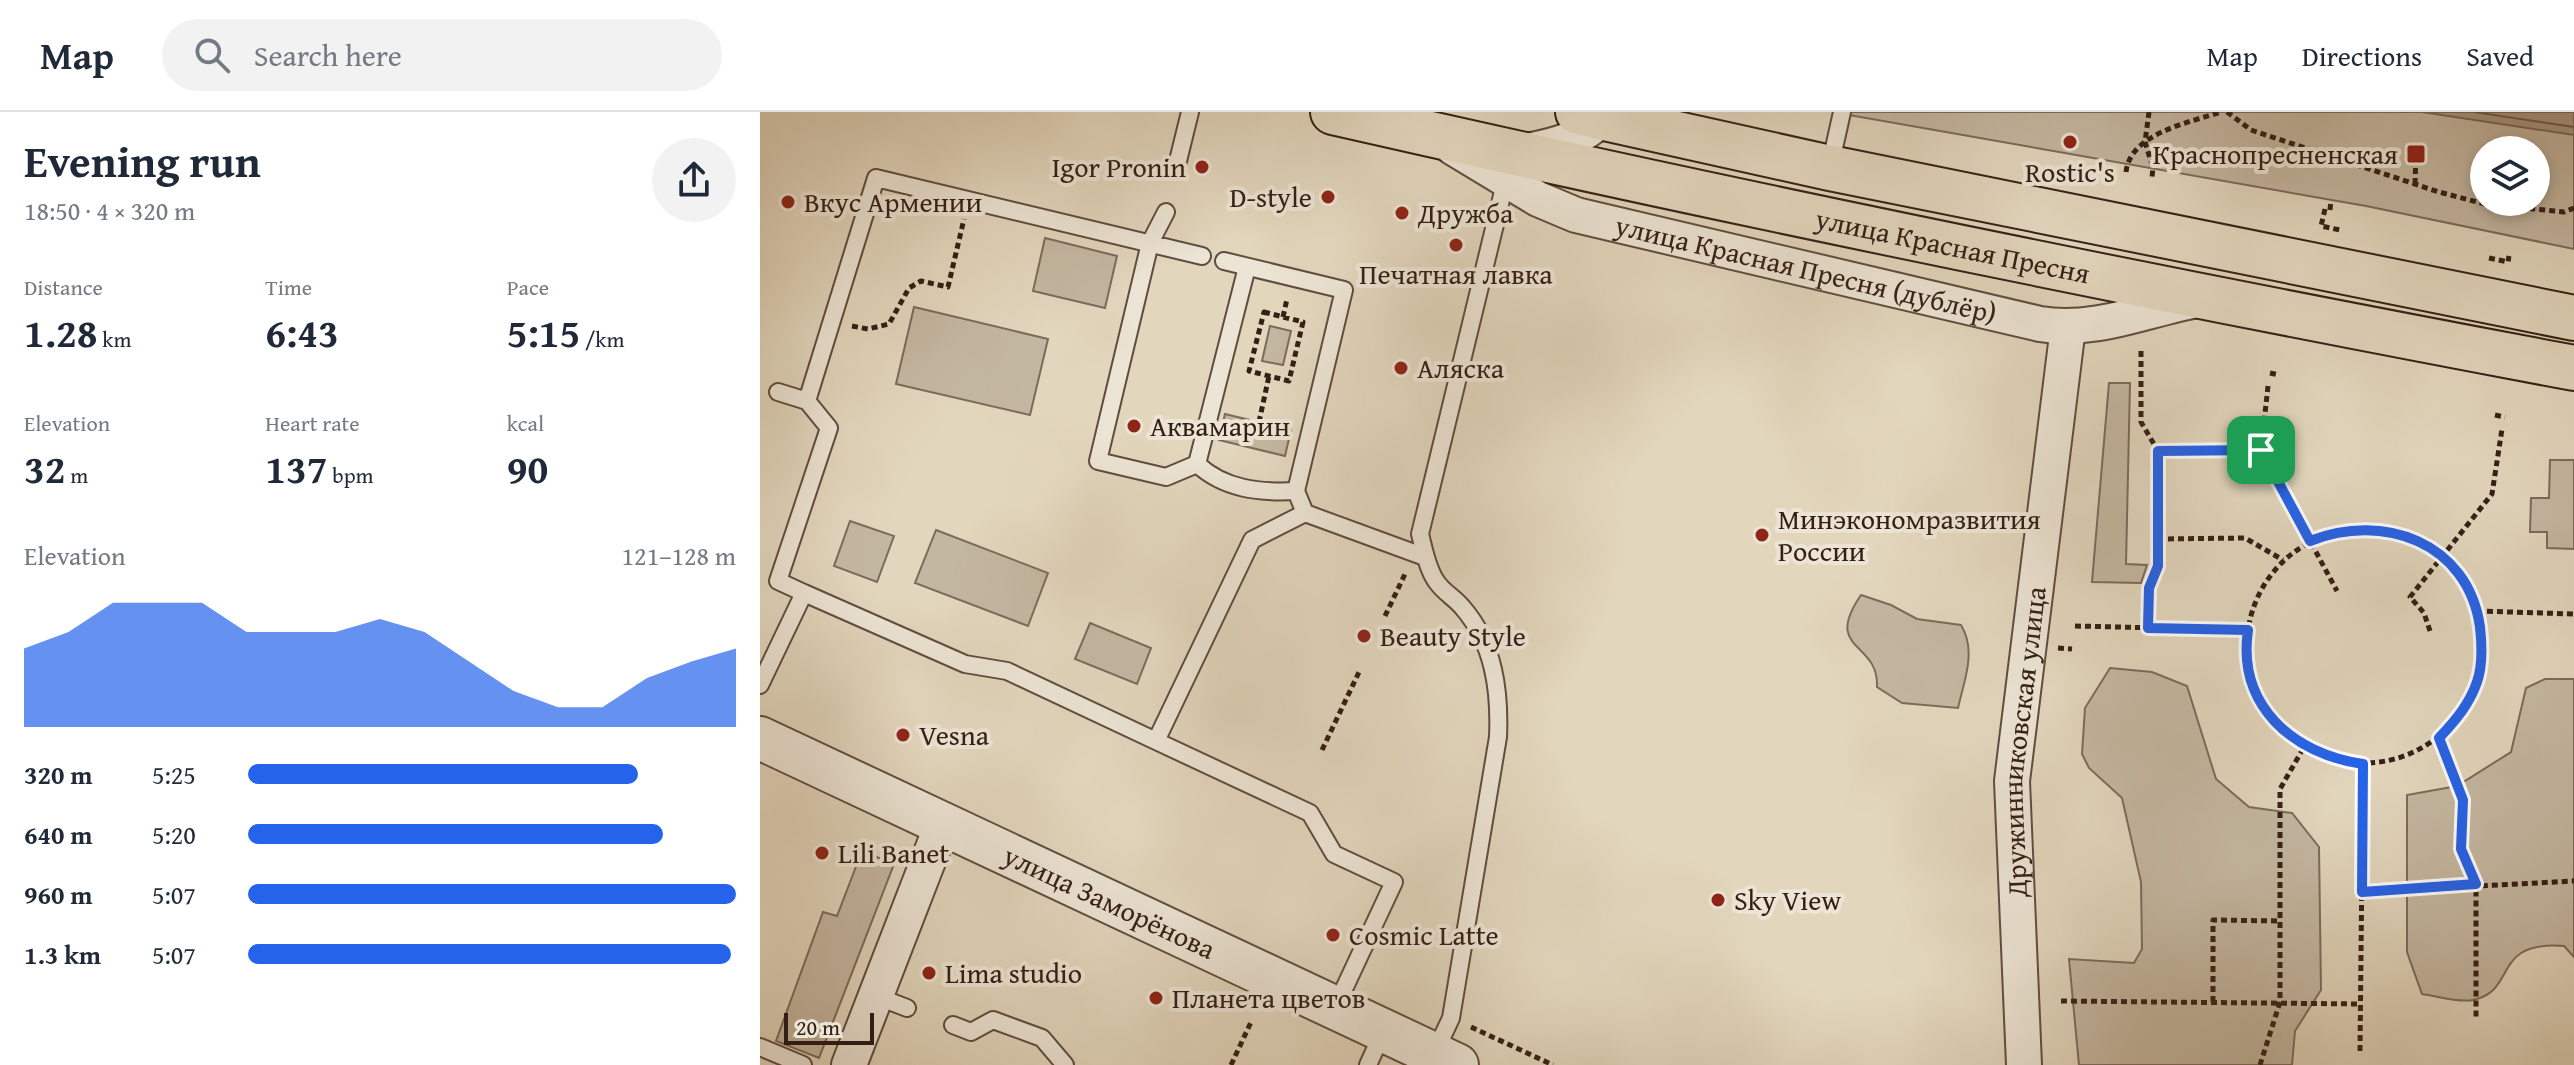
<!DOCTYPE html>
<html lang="en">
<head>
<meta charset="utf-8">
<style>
  :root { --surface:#fff; --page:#f2f2f3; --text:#1f2937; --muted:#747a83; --line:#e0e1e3; --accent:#2563eb }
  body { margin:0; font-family:"Gentium Book Plus",serif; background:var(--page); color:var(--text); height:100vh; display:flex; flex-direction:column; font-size:30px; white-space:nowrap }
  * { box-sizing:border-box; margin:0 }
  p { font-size:26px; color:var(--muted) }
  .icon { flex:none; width:44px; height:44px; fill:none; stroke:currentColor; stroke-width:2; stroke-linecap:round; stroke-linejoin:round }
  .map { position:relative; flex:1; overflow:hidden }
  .drawer { display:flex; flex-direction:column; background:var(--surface); width:760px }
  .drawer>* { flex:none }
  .fabs { position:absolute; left:1710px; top:24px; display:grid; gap:16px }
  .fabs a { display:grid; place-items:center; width:80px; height:80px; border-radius:50%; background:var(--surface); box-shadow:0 4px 12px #0003; font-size:40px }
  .scale { position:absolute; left:24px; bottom:20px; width:90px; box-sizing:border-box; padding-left:8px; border:4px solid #341f16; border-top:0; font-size:22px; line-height:28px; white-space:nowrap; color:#341f16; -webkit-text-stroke:6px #ece4d4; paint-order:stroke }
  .pin { position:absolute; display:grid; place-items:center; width:68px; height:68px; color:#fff; margin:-34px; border-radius:16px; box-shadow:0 4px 12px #0006 }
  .round { display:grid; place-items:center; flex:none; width:84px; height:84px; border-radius:42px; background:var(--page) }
  .summary { display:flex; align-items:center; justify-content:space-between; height:136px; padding:0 24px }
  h1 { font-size:44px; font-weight:700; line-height:60px }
  .figures { display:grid; grid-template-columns:repeat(3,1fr); gap:12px; height:136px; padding:8px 24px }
  .figures div { display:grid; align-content:center }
  .figures b { font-size:40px; font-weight:700 }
  .figures small { font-size:22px; font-weight:400 }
  .figures p { font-size:22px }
  .chart { height:224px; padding:16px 24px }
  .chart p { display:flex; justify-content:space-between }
  .chart svg { width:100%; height:144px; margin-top:8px; fill:var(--accent); opacity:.7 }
  ul { padding:0 24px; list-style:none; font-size:26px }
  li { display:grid; grid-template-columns:128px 96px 1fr; align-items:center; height:60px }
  li i { height:20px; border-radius:10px; background:var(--accent) }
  header { display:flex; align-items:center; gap:48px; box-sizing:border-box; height:112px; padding:0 40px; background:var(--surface); border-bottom:2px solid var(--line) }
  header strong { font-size:38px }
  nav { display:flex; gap:44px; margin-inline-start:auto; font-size:28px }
  .search { width:560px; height:72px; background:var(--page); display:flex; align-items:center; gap:20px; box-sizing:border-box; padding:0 28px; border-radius:44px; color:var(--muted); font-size:30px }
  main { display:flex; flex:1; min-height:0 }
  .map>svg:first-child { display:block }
  .green { fill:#c4b7a1; stroke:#7c6b5c; stroke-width:2; fill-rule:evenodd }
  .water { fill:#a79884; stroke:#796858; stroke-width:2 }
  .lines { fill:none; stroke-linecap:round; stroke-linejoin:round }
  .shore { stroke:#6e5c4d; stroke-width:2 }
  .service-casing { stroke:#604d40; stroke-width:20 }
  .minor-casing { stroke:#604d40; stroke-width:38 }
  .tertiary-casing { stroke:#604d40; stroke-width:46 }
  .primary-casing { stroke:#341f16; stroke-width:48 }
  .path { stroke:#341f16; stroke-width:5; stroke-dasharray:6 4; stroke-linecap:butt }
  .service { stroke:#ece4d4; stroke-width:16 }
  .minor { stroke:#ece4d4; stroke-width:34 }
  .tertiary { stroke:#ece4d4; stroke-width:42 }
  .primary { stroke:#e2d6bd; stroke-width:44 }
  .route-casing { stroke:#fff; stroke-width:16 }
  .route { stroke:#2563eb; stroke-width:10 }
  .poi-dot { fill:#8f2418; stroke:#ece4d4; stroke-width:3 }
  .labels { text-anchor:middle; stroke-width:8; stroke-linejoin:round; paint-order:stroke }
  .poi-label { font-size:28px; fill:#341f16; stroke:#ece4d4; text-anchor:start }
  .street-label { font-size:28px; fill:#341f16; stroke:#ece4d4 }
</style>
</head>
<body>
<header>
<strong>Map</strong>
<div class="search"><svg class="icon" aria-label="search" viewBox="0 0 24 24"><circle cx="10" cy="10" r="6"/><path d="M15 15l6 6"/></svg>Search here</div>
<nav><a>Map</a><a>Directions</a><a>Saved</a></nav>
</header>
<main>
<section class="drawer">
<div class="summary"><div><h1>Evening run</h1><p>18:50 · 4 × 320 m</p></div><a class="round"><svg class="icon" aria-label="share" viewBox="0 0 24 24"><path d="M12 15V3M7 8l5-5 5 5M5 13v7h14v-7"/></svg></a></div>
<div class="figures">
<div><p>Distance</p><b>1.28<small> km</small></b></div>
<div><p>Time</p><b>6:43</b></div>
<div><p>Pace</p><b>5:15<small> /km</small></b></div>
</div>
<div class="figures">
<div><p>Elevation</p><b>32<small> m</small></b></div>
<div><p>Heart rate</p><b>137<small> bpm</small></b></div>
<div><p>kcal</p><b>90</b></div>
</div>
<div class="chart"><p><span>Elevation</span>121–128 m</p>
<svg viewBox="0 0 160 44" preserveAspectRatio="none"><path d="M0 44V20L10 15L20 6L30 6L40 6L50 15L60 15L70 15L80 11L90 15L100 24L110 33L120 38L130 38L140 29L150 24L160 20V44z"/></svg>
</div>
<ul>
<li><b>320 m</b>5:25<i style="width:80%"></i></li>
<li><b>640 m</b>5:20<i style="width:85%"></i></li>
<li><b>960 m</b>5:07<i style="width:100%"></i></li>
<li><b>1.3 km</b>5:07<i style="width:99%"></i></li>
</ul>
</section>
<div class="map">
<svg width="1814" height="953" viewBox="0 0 1814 953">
  <rect width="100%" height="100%" fill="#e2d6bd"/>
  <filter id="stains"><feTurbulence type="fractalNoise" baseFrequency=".0025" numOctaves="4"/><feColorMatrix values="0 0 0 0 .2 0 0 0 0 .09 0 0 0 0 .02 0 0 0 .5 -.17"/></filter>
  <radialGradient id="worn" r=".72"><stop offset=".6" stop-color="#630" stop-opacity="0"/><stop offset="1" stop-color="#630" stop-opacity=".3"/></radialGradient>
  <path class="green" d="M1072,0h742v137l-208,-43zM1724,38h52v52h-52z
    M285,126l72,18 -12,52 -72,-17z
    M154,195l134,32 -18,76 -134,-31z
    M510,214l21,5 -8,34 -21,-4z
    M1349,271h21l-4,181 21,1 -6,18 -49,-1z
    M465,302l66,16 -6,26 -66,-16z
    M1790,348h24v89l-27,-1v-16h-17l1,-34h18z
    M90,409l44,15 -17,46 -43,-16z
    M176,418l112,43 -20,53 -113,-43z
    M1101,483l30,10 26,14 44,6c16,26 3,56 -3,83l-56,-5 -25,-16c2,-47 -55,-35 -16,-92z
    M330,511l61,25 -14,36 -62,-25z
    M1350,556l42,4 35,14 29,93 33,28 43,6 27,34 2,143 -26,41 -3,34h-213l-10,-106 65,4 8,-14 -1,-67 -19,-84 -33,-30 -7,-14 3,-46z
    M1785,567h29v278l-10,-11c-73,-6 -46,45 -91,54 -14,3 -36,-4 -51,-6l-15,-42v-157l50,-9 54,-34 15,-64z
    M102,739l32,13 -75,194 -43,-17 47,-129 14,4z"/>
  <path class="water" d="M1638,0h176v23l-152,-23z"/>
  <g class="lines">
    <path class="shore" d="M1714,0l100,15"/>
    <g class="service-casing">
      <path id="service" d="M1070,54l12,-54
        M416,57l14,-57
        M406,100l-16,31 -52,218 68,16 31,-13 50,-197
        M464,149l120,29 -48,201 9,22 120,44
        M18,280l29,9 69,-223 326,78
        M437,352c27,25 62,29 99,27
        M545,401l-53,27 -96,201 154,72 24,41 60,28 -58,124
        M44,481l161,71 42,7 149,70
        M0,573l44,-92 -26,-12 51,-153 -22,-27
        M116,884l31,12
        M193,913l18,7 22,-12 49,18 23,27
        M0,935l43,18
        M675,940l16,-34 47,-281c2,-46 -4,-93 -35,-129 -8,-10 -20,-16 -27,-27 -9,-13 -12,-32 -16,-47l86,-355
        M608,953l15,-33"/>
    </g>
    <g class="minor-casing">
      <g id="minor">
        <path id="s1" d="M692,35l86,52 38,16 464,109c54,9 104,-14 157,-24"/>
        <path d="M761,40c28,-5 69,-13 84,-40"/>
        <path d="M89,953l93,-240"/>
        <path id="s2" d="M1264,953l-12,-284 56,-454"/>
      </g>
    </g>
    <g class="tertiary-casing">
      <g id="tertiary">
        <path id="s3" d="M0,626l697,327"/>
      </g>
    </g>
    <g class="primary-casing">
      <g id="primary">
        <path id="s4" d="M573,0c412,94 826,178 1241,256"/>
        <path d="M818,0l252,56 744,150"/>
      </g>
    </g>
    <path class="path" d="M1389,0l-4,30 8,26 -1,9
      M1467,0l24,18 188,62 46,12 79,8 10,-4
      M1366,60c4,-39 65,-50 95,-60
      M1655,72l1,-30
      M1565,97l-4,17 19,4
      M1570,98l1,-10
      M1729,146l19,4 1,-6
      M504,200l39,10 -14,59 -40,-10z
      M523,205l4,-18
      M92,214l16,3 21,-5 20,-36 12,-7 27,6 16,-68
      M1381,239v71l17,29v115l-9,22 -1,40
      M1510,261l9,2
      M1508,274l-7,64 76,141
      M1735,303l10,2
      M499,310l10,-46
      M1398,339l103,-1
      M1487 534a117 117 0 1 1 234 0a117 117 0 1 1-234 0Z
      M1398,427l87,-1 38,22
      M1717,499l97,3
      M625,504l21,-44
      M1315,514l173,4
      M1670,519l-6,-18 -14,-16 82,-103 10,-65
      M1298,536l14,1
      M1679,626l24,62 -2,49 15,35v135
      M562,638l38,-80
      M1602,780l212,-11
      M1301,889l300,3
      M1453,890v-82l67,1
      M711,915l82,38
      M1600,939l3,-287
      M471,953l21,-45
      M1500,953l20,-63v-213l24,-42"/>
    <use href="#service" class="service"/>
    <use href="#minor" class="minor"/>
    <use href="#tertiary" class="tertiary"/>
    <use href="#primary" class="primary"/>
  </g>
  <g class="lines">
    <g class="route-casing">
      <path id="route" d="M1501,338l49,91c73,-29 158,1 170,86 2,18 3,38 -3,55 -8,23 -22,39 -38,56l24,62 -2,49 15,35 -114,8 1,-128c-70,-10 -126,-58 -115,-134l-100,-2 1,-40 9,-22v-115z"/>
    </g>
    <use href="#route" class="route"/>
  </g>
  <g class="poi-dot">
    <circle cx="1310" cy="30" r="8"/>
    <rect x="1646" y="32" width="20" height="20" rx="4"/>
    <circle cx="442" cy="55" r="8"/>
    <circle cx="568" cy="85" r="8"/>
    <circle cx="28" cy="90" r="8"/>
    <circle cx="642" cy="101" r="8"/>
    <circle cx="696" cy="133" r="8"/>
    <circle cx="641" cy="256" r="8"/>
    <circle cx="374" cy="314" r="8"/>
    <circle cx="1002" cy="423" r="8"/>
    <circle cx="604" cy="524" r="8"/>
    <circle cx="143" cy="623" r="8"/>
    <circle cx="62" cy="741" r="8"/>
    <circle cx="958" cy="788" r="8"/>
    <circle cx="573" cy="823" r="8"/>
    <circle cx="169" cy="861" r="8"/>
    <circle cx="396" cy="886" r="8"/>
  </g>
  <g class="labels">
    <g class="poi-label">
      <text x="1638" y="52" text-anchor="end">Краснопресненская</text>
      <text x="426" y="65" text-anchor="end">Igor Pronin</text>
      <text x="1310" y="70" text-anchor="middle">Rostic's</text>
      <text x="552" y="95" text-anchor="end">D-style</text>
      <text x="44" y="100">Вкус Армении</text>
      <text x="658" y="111">Дружба</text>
      <text x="696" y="172" text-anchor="middle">Печатная лавка</text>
      <text x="657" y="266">Аляска</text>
      <text x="390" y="324">Аквамарин</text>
      <text x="1018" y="417">Минэкономразвития<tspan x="1018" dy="32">России</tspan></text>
      <text x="620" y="534">Beauty Style</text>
      <text x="159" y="633">Vesna</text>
      <text x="78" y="751">Lili Banet</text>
      <text x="974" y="798">Sky View</text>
      <text x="589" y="833">Cosmic Latte</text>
      <text x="185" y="871">Lima studio</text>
      <text x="412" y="896">Планета цветов</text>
    </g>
    <g class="street-label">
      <text dy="10" stroke="none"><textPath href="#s4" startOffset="634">улица Красная Пресня</textPath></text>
      <text dy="10" stroke="none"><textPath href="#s1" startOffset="378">улица Красная Пресня (дублёр)</textPath></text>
      <text dy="10" stroke="none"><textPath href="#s2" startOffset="324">Дружинниковская улица</textPath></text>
      <text dy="10" stroke="none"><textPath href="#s3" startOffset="386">улица Заморёнова</textPath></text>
    </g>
  </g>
  <rect width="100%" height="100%" filter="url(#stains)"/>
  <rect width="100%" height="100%" fill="url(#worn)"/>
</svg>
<div class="fabs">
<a><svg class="icon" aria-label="layers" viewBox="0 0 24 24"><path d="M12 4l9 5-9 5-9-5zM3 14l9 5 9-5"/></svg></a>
</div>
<div class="scale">20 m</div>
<div class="pin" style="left:1501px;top:338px;background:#1e9e55"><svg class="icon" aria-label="arrive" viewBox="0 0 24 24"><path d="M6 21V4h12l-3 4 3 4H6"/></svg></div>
</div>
</main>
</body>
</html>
